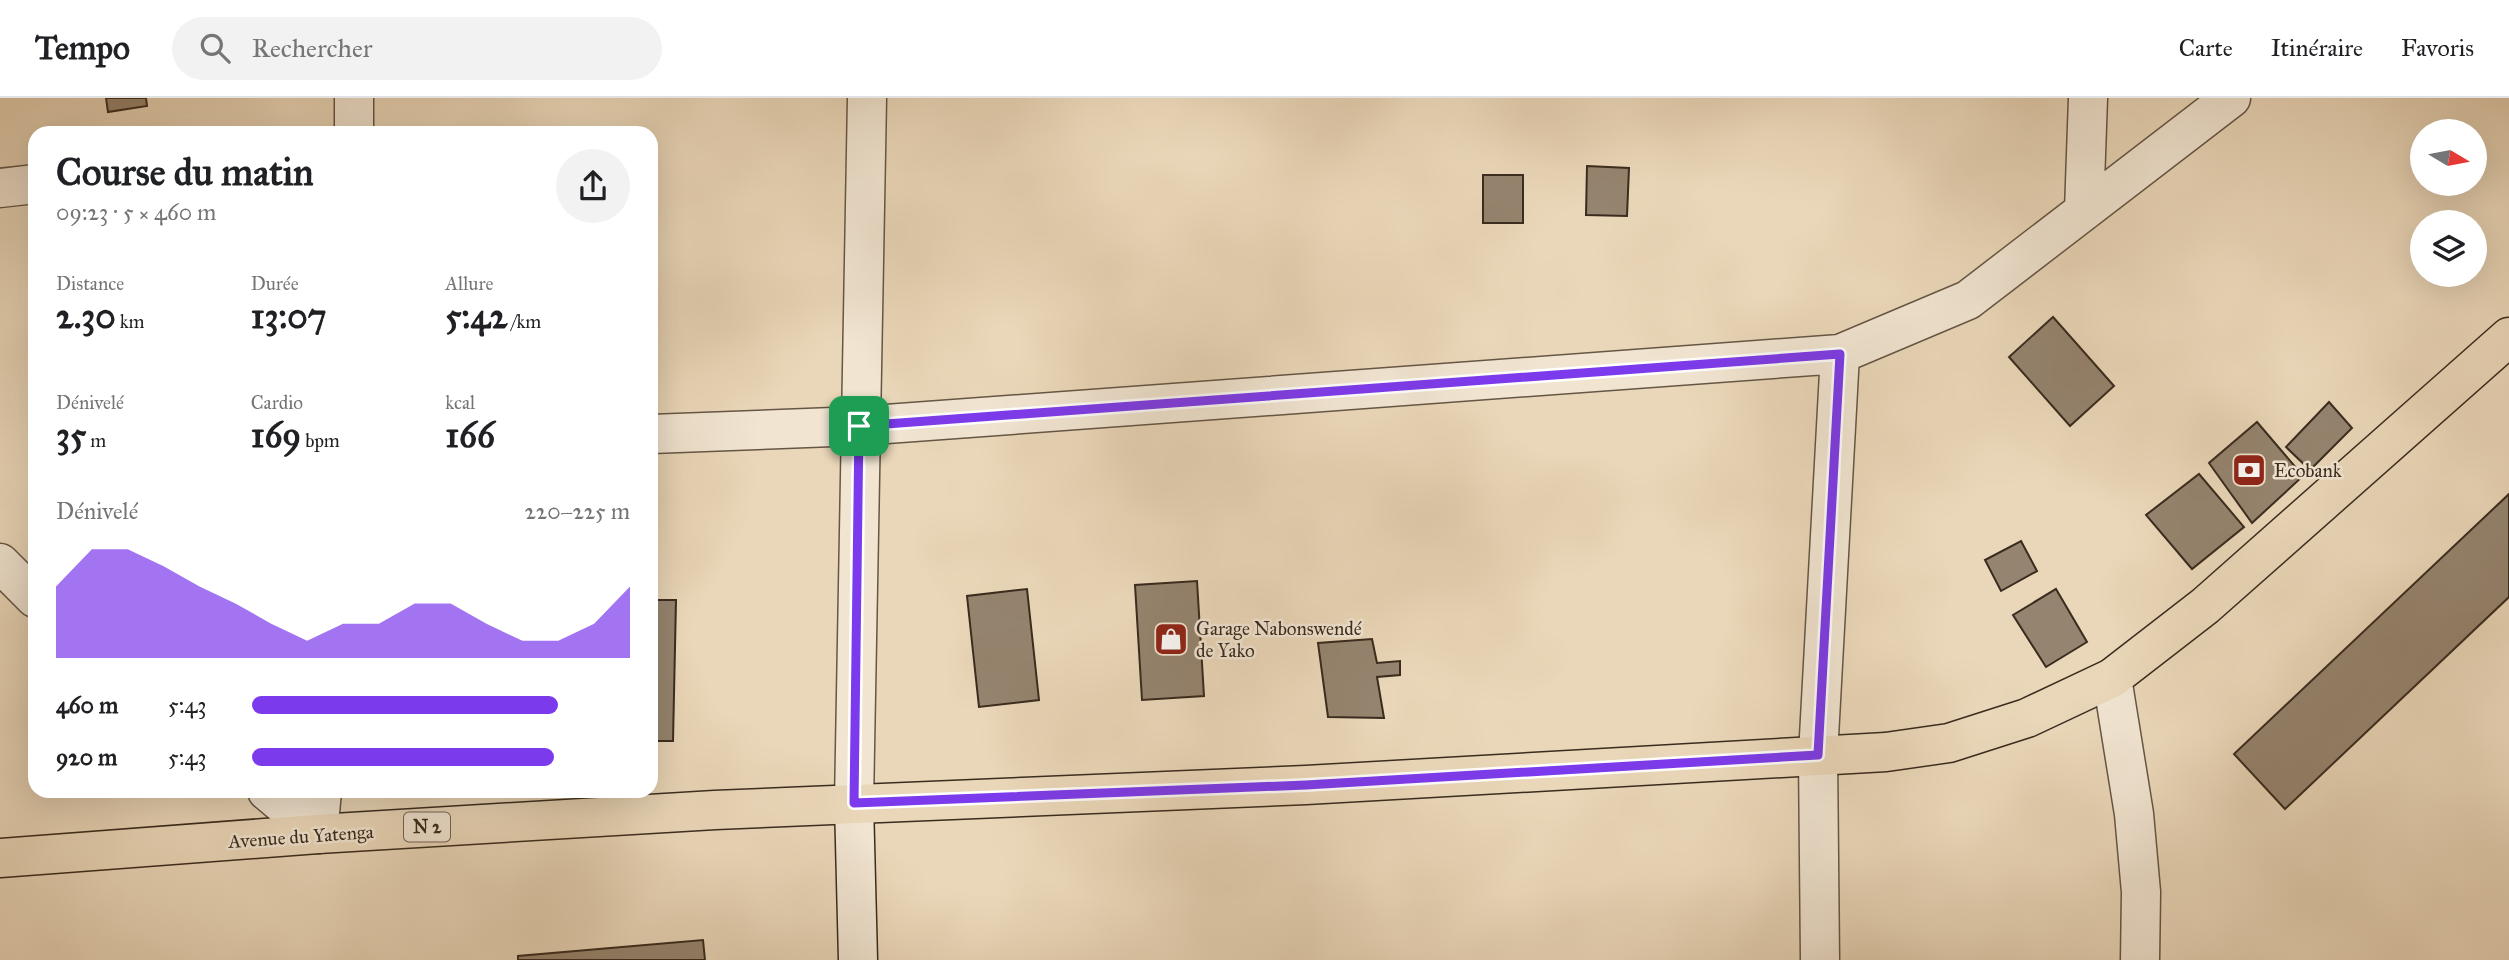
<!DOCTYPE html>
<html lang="fr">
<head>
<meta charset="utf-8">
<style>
  :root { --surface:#fff; --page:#f2f2f2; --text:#202124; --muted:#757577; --line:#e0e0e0; --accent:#7c3aed }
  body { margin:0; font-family:"IM FELL Great Primer",serif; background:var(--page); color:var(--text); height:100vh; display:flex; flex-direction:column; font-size:26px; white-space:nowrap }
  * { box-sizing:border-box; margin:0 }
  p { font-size:23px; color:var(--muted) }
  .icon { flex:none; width:38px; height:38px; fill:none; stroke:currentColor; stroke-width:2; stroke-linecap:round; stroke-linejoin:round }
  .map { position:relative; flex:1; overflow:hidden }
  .panel { position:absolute; left:28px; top:28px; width:630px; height:672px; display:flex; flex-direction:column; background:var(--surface); border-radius:21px; box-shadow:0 7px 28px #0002 }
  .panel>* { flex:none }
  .needle { width:46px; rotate:100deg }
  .controls { position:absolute; left:2410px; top:21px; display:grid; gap:14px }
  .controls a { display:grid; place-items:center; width:77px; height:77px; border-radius:50%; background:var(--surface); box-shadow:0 7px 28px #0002; font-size:35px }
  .pin { position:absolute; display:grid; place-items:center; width:60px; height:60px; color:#fff; margin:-30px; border-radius:14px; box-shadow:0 4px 10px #0006 }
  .round { display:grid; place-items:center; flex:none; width:74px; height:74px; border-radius:37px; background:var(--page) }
  .headline { display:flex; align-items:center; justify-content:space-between; height:119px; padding:0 28px }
  h1 { font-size:38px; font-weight:800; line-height:52px }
  .stats { display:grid; grid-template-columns:repeat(3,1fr); gap:10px; height:119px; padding:7px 28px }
  .stats div { display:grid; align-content:center }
  .stats b { font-size:35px; font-weight:800 }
  .stats small { font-size:19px; font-weight:400 }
  .stats p { font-size:19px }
  .chart { height:196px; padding:14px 28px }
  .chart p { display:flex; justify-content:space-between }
  .chart svg { width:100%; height:126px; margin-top:7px; fill:var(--accent); opacity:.7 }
  ul { padding:0 28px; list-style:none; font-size:23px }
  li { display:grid; grid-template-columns:112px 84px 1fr; align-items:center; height:52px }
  li i { height:18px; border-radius:9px; background:var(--accent) }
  header { display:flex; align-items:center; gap:42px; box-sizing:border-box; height:98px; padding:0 35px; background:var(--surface); border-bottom:2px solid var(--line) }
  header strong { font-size:33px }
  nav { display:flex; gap:38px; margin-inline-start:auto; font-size:24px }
  .search { width:490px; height:63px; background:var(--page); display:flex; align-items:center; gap:18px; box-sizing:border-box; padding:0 24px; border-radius:38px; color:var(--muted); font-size:26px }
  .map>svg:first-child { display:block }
  .building { fill:#95846f; stroke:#392b1e; stroke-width:2 }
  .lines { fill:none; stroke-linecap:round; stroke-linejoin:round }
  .minor-casing { stroke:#655645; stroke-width:41 }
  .tertiary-casing { stroke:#655645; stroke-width:41 }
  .secondary-casing { stroke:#392b1e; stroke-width:41 }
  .primary-casing { stroke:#392b1e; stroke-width:41 }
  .minor { stroke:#f1e5d2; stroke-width:38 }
  .tertiary { stroke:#f1e5d2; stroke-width:38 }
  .secondary { stroke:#f1e5d2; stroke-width:38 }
  .primary { stroke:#ead7b9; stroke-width:38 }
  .route-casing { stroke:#fff; stroke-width:14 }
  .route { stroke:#7c3aed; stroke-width:9 }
  .labels { text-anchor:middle; stroke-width:5; stroke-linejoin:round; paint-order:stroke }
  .shield { fill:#f1e5d2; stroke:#706354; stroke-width:2 }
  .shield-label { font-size:18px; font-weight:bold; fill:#392b1e }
  .poi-label { font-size:19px; fill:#392b1e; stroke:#f1e5d2; text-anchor:start }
  .street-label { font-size:19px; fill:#392b1e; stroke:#f1e5d2 }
</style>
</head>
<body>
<header>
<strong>Tempo</strong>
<div class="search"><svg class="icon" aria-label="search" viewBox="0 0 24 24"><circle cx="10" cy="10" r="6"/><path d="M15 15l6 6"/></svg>Rechercher</div>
<nav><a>Carte</a><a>Itinéraire</a><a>Favoris</a></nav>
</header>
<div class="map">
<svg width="2509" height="862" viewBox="0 0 2509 862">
  <rect width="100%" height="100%" fill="#ead7b9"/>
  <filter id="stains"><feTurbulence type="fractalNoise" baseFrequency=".00286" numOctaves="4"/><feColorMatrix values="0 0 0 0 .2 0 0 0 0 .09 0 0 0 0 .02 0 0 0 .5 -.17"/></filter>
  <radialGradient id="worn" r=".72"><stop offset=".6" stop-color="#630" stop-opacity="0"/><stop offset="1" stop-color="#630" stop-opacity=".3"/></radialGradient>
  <path class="building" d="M106,0h40l1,8 -39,6z
    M1587,68l42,2 -2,48 -41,-1z
    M1483,77h40v48h-40z
    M2053,219l61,69 -44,40 -61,-69z
    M2329,304l23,26 -42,42 -24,-23z
    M2257,324l46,54 -51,47 -43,-60z
    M2199,376l45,53 -52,42 -46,-54z
    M2509,396v103l-224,212 -51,-55z
    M2021,443l16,30 -36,20 -16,-31z
    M1197,483l7,115 -62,4 -7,-115z
    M1027,491l12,111 -60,7 -12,-111z
    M2056,491l31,53 -41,25 -33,-52z
    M651,502h25l-3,141h-22z
    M1372,541l5,24 23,-2v14l-23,2 7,41 -56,-1 -10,-74z
    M703,842l2,20h-187v-4z"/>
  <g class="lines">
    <g class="minor-casing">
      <path id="minor" d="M354,35v-35
        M0,90l35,-4
        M2084,113l4,-113
        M651,336l208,-8 981,-72 128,-54 263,-202
        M0,465l35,35
        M2112,580l22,136 7,78 -1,68
        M267,693l51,43 4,-43
        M1820,862l-2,-205 22,-401"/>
    </g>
    <g class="tertiary-casing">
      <path id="tertiary" d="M854,705l13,-705"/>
    </g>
    <g class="secondary-casing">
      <path id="secondary" d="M854,705l4,157"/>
    </g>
    <g class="primary-casing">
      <path id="primary" d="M0,760l318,-24 397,-24 591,-25 580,-33 63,-9 78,-25 85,-40 93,-72 304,-269"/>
    </g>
    <use href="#minor" class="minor"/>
    <use href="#tertiary" class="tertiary"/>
    <use href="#secondary" class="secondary"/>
    <use href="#primary" class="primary"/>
  </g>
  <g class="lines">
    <g class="route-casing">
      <path id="route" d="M1840,256l-22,401 -512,30 -452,18 5,-377z"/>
    </g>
    <use href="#route" class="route"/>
  </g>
  <defs>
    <g id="bank-square" transform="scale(1.75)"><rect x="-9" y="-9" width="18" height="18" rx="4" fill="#8f2418" stroke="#f1e5d2"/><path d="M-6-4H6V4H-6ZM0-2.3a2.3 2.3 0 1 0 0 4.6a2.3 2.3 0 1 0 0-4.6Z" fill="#fff"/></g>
    <g id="shop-square" transform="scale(1.75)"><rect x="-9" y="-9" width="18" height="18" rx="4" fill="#8f2418" stroke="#f1e5d2"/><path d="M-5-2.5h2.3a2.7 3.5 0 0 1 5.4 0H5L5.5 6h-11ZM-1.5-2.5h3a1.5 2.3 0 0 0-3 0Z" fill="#fff"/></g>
  </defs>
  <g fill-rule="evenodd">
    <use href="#bank-square" x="2249" y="372"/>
    <use href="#shop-square" x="1171" y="541"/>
  </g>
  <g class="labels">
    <rect class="shield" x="404" y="714.5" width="46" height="29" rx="5"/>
    <g class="shield-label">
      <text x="427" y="735">N 2</text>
    </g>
    <g class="poi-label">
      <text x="2274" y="379">Ecobank</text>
      <text x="1196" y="537">Garage Nabonswendé<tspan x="1196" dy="22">de Yako</tspan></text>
    </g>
    <g class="street-label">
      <text transform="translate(301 738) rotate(-4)" y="7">Avenue du Yatenga</text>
    </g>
  </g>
  <rect width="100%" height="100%" filter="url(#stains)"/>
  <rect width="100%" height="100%" fill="url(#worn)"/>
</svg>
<div class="controls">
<a><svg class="needle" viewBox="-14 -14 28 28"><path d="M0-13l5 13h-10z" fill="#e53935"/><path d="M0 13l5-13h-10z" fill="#757577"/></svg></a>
<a><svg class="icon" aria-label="layers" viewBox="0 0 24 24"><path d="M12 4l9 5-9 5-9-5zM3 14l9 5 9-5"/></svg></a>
</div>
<div class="pin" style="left:859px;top:328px;background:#1e9e55"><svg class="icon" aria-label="arrive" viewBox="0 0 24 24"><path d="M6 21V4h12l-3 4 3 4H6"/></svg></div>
<section class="panel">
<div class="headline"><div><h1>Course du matin</h1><p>09:23 · 5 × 460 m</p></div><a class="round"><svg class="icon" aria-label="share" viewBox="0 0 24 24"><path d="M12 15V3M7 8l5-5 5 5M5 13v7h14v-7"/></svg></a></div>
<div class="stats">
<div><p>Distance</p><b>2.30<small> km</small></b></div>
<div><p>Durée</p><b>13:07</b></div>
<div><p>Allure</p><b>5:42<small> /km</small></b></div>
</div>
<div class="stats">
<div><p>Dénivelé</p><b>35<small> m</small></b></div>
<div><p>Cardio</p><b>169<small> bpm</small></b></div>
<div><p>kcal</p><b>166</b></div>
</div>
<div class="chart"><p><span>Dénivelé</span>220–225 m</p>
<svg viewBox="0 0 160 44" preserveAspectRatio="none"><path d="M0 44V19L10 6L20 6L30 12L40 19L50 25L60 32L70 38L80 32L90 32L100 25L110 25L120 32L130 38L140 38L150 32L160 19V44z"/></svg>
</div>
<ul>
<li><b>460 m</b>5:43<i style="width:81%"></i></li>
<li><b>920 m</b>5:43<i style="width:80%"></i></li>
</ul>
</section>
</div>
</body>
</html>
